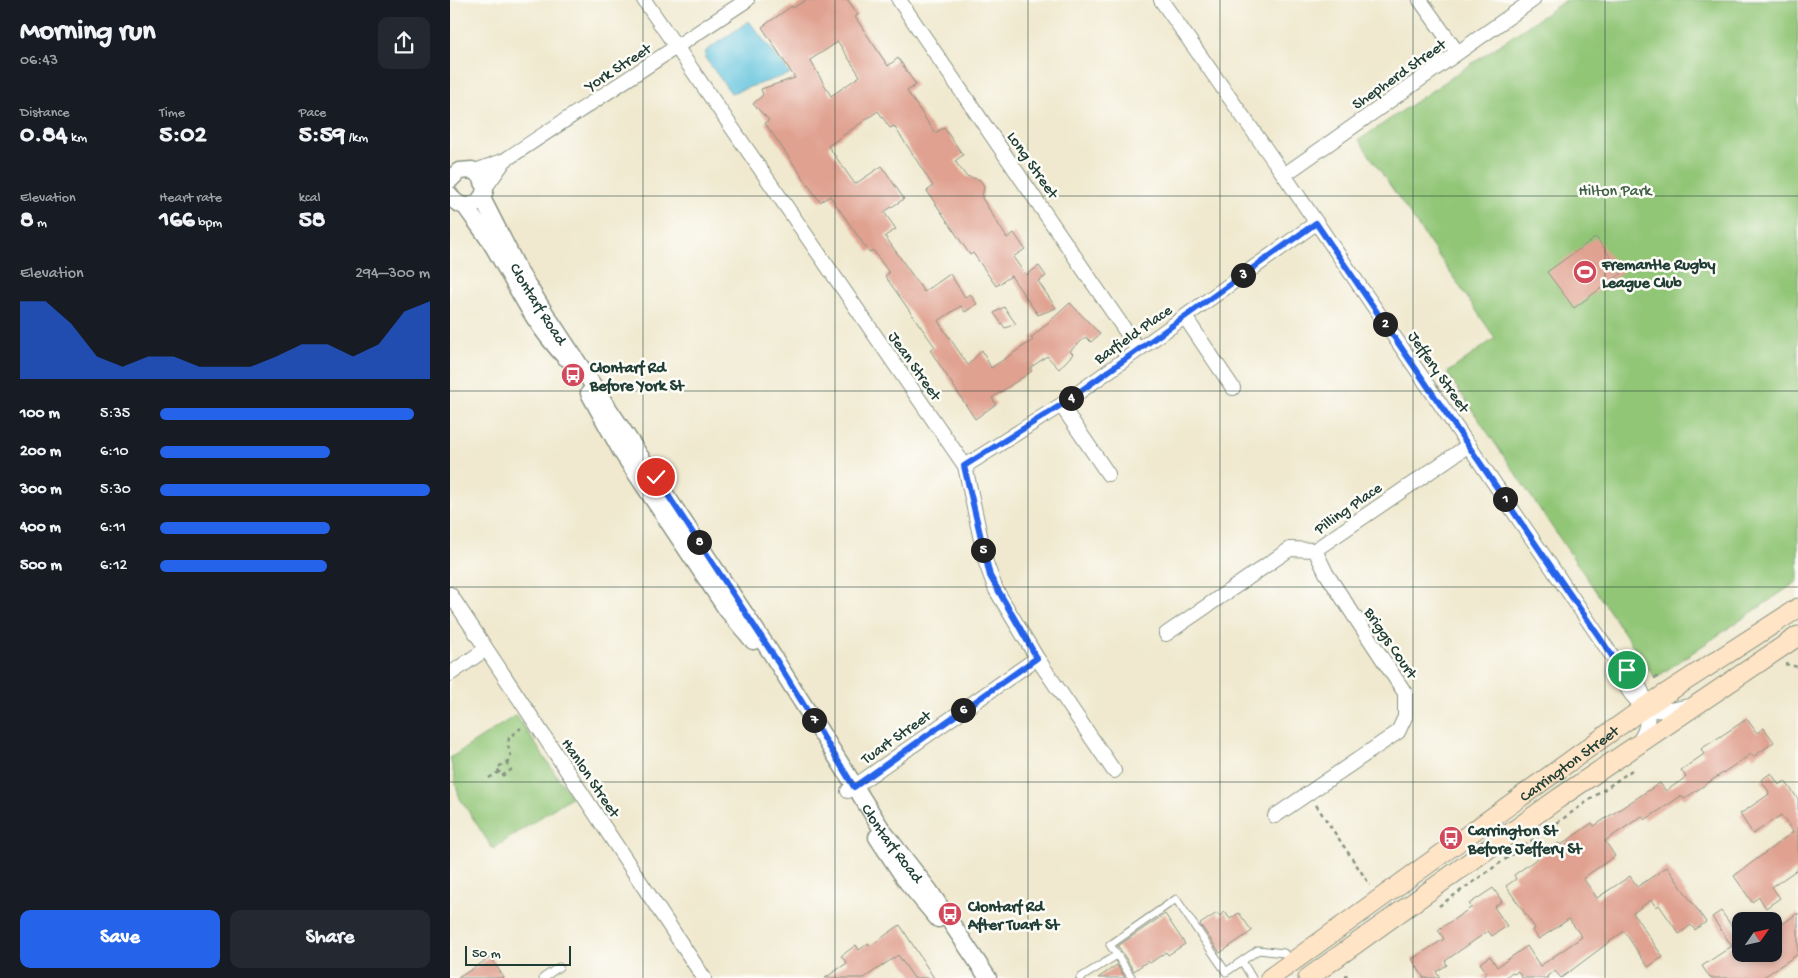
<!DOCTYPE html>
<html lang="en">
<head>
<meta charset="utf-8">
<style>
  :root { --surface:#171b24; --page:#242831; --text:#f1f3f6; --muted:#9ea1a6; --accent:#2563eb }
  body { margin:0; font-family:"Gochi Hand",sans-serif; background:var(--page); color:var(--text); height:100vh; display:flex; flex-direction:column; font-size:19px; white-space:nowrap }
  * { box-sizing:border-box; margin:0 }
  p { font-size:16px; color:var(--muted) }
  .icon { flex:none; width:28px; height:28px; fill:none; stroke:currentColor; stroke-width:2; stroke-linecap:round; stroke-linejoin:round }
  .map { position:relative; flex:1; overflow:hidden }
  .sheet { display:flex; flex-direction:column; background:var(--surface); width:450px }
  .sheet>* { flex:none }
  .needle { width:32px; rotate:56deg }
  .buttons { position:absolute; left:1282px; top:912px; display:grid; gap:10px }
  .buttons a { display:grid; place-items:center; width:50px; height:50px; border-radius:10px; background:var(--surface); box-shadow:0 2px 8px #0003; font-size:25px }
  .scale { position:absolute; left:15px; bottom:12px; width:106px; box-sizing:border-box; padding-left:5px; border:2px solid #1f3d34; border-top:0; font-size:14px; line-height:18px; white-space:nowrap; color:#1f3d34; -webkit-text-stroke:4px #fdfcf7; paint-order:stroke }
  .pin { position:absolute; display:grid; place-items:center; width:42px; height:42px; color:#fff; margin:-21px; border:2px solid #fff; border-radius:50%; box-shadow:0 1px 5px #0007 }
  .km { position:absolute; width:25px; height:25px; margin:-12px; border-radius:50%; background:#222; color:#fff; font-size:14px; line-height:25px; text-align:center }
  .round { display:grid; place-items:center; flex:none; width:52px; height:52px; border-radius:10px; background:var(--page) }
  .overview { display:flex; align-items:center; justify-content:space-between; height:85px; padding:0 20px }
  h1 { font-size:28px; font-weight:800; line-height:38px }
  .figures { display:grid; grid-template-columns:repeat(3,1fr); gap:8px; height:85px; padding:5px 20px }
  .figures div { display:grid; align-content:center }
  .figures b { font-size:25px; font-weight:800 }
  .figures small { font-size:14px; font-weight:400 }
  .figures p { font-size:14px }
  .chart { height:140px; padding:10px 20px }
  .chart p { display:flex; justify-content:space-between }
  .chart svg { width:100%; height:90px; margin-top:5px; fill:var(--accent); opacity:.7 }
  .action { display:flex; gap:10px; margin-top:auto; padding:10px 20px }
  .action a { flex:1; height:58px; border-radius:10px; background:var(--accent); color:#fff; font-size:20px; font-weight:800; line-height:58px; text-align:center }
  .action a+a { background:var(--page); color:var(--text) }
  ul { padding:0 20px; list-style:none; font-size:16px }
  li { display:grid; grid-template-columns:80px 60px 1fr; align-items:center; height:38px }
  li i { height:12px; border-radius:6px; background:var(--accent) }
  main { display:flex; flex:1; min-height:0 }
  .map>svg:first-child { display:block }
  .green { fill:#92c677; stroke:#588256 }
  .water { fill:#5fc2dd; stroke:#3f8088 }
  .building { fill:#e0a190; fill-rule:evenodd }
  .lines { fill:none; stroke-linecap:round; stroke-linejoin:round }
  .service-casing { stroke:#889382; stroke-width:9 }
  .minor-casing { stroke:#889382; stroke-width:16 }
  .tertiary-casing { stroke:#889382; stroke-width:19 }
  .secondary-casing { stroke:#889382; stroke-width:21 }
  .path { stroke:#889382; stroke-width:2.5; stroke-dasharray:4 4; stroke-linecap:butt }
  .service { stroke:#fff; stroke-width:7 }
  .minor { stroke:#fff; stroke-width:14 }
  .tertiary { stroke:#fff; stroke-width:16 }
  .secondary { stroke:#ffe4c6; stroke-width:19 }
  .route-casing { stroke:#fff; stroke-width:10 }
  .route { stroke:#2563eb; stroke-width:6 }
  .grid { fill:none; stroke:#1f3d34; stroke-width:1; stroke-opacity:0.55 }
  .labels { text-anchor:middle; stroke-width:5; stroke-linejoin:round; paint-order:stroke }
  .street-label { font-size:16px; fill:#1f3d34; stroke:#fdfcf7 }
  .park-label { font-size:16px; fill:#3c5f45; stroke:#fdfcf7 }
  .poi-label { font-size:16px; font-weight:bold; fill:#1f3d34; stroke:#fdfcf7; text-anchor:start }
</style>
</head>
<body>
<main>
<section class="sheet">
<div class="overview"><div><h1>Morning run</h1><p>06:43</p></div><a class="round"><svg class="icon" aria-label="share" viewBox="0 0 24 24"><path d="M12 15V3M7 8l5-5 5 5M5 13v7h14v-7"/></svg></a></div>
<div class="figures">
<div><p>Distance</p><b>0.84<small> km</small></b></div>
<div><p>Time</p><b>5:02</b></div>
<div><p>Pace</p><b>5:59<small> /km</small></b></div>
</div>
<div class="figures">
<div><p>Elevation</p><b>8<small> m</small></b></div>
<div><p>Heart rate</p><b>166<small> bpm</small></b></div>
<div><p>kcal</p><b>58</b></div>
</div>
<div class="chart"><p><span>Elevation</span>294–300 m</p>
<svg viewBox="0 0 160 44" preserveAspectRatio="none"><path d="M0 44V6L10 6L20 17L30 33L40 38L50 33L60 33L70 38L80 38L90 38L100 33L110 27L120 27L130 33L140 27L150 11L160 6V44z"/></svg>
</div>
<ul>
<li><b>100 m</b>5:35<i style="width:94%"></i></li>
<li><b>200 m</b>6:10<i style="width:63%"></i></li>
<li><b>300 m</b>5:30<i style="width:100%"></i></li>
<li><b>400 m</b>6:11<i style="width:63%"></i></li>
<li><b>500 m</b>6:12<i style="width:62%"></i></li>
</ul>
<div class="action"><a>Save</a><a>Share</a></div>
</section>
<div class="map">
<svg width="1348" height="978" viewBox="0 0 1348 978">
  <rect width="100%" height="100%" fill="#fdfcf7"/>
  <filter id="ink" filterUnits="userSpaceOnUse"><feTurbulence type="fractalNoise" baseFrequency=".02" numOctaves="2"/><feDisplacementMap in="SourceGraphic" scale="10" xChannelSelector="R" yChannelSelector="G"/><feConvolveMatrix kernelMatrix="1 2 1 2 8 2 1 2 1" color-interpolation-filters="sRGB"/></filter>
  <filter id="wash" filterUnits="userSpaceOnUse"><feTurbulence type="fractalNoise" baseFrequency=".0096" numOctaves="4" result="noise"/><feDisplacementMap in="SourceGraphic" scale="20" xChannelSelector="R" yChannelSelector="G"/><feGaussianBlur stdDeviation="1.12" result="paint"/><feColorMatrix in="noise" values="0 0 0 0 0 0 0 0 0 0 0 0 0 0 0 0 0 1.4 0 .05"/><feComposite in="paint" operator="in"/></filter>
  <g filter="url(#wash)">
    <rect width="100%" height="100%" fill="#f0e9cf"/>
    <path class="green" d="M1116,0h232v581l-143,97 -208,-305 48,-35 -136,-198z
      M66,715l55,82 -78,52 -34,-52 -9,-39z"/>
    <path class="water" d="M299,21l41,53 -59,19 -26,-35 1,-7z"/>
    <g id="blocks">
      <path class="building" d="M356,0h42l10,15 -3,2 33,49 10,-8 18,27 -9,6 28,42 9,-5 19,27 -8,6 11,15 14,4 4,6 -2,12 25,40 7,-5 11,16 -12,8 13,18 13,-9 7,10 -8,5 18,27 -18,7 -27,-39 -15,10 -23,-33 -3,2 -43,-64 6,-5 -23,-36 -16,-24 -4,2 -12,-17 -50,35 27,38 27,-18 22,33 -20,13 12,17 -11,7 39,56 26,-18 15,23 5,-3 7,10 -12,8 -4,-6 -23,15 30,44 14,-15 9,18 42,-28 -2,-2 39,-35 30,31 -9,8 -5,-5 -16,14 3,3 -14,15 -12,-13 -17,12 2,3 -40,27 4,6 -21,15 -45,-69 5,-3 -50,-71 4,-3 -16,-23 -4,2 -39,-56 -10,6 -55,-79 4,-3 -16,-16 10,-9 -2,-6 34,-11 -33,-51 30,-21 1,2zM388,42l22,34 -29,20 -21,-36z
        M1146,237l26,36 -48,35 -27,-36z
        M554,307l12,17 -11,4 -11,-15z
        M1297,719l10,14 7,-5 10,14 -21,15 -2,-3 -67,45 -3,-3 -36,24 -3,-4 -37,25 10,15 -32,22 14,20 33,-22 7,11 30,-20 39,55 -11,8 -4,-5 -12,9 -20,-29 -3,2 -5,-7 -18,13 30,44 -15,10 -24,-36 -63,47 -6,-7 -8,5 2,2h-27l-4,-7 -4,3 -2,-2 -7,6h-24l6,-5 -7,-10 10,-7 7,11 30,-21 13,20 42,-29 -13,-18 -30,20 -7,-9 3,-2 -29,-42 10,-7 -2,-4 45,-32 2,2 31,-22 2,3 66,-43 6,8 20,-14 -5,-7 23,-16 -3,-5z
        M1321,773l8,12 6,-4 13,18v70l-26,18 8,11 -14,10 -7,-11 -7,5 -18,-26 59,-44 -12,-17 -28,19 -13,-20 28,-19 1,-3 -8,-12z
        M1043,888l9,13 -8,6 13,19 -15,10 -4,-5 -43,30 2,4 -11,7 4,6h-16l-12,-19 32,-20 -6,-9 34,-23 -3,-3z
        M1271,911l20,28v15h33v-24l24,-17v41l-36,24h-52l-8,-12 30,-20 -20,-29z
        M775,912l5,7 9,-6 13,18 -32,22 -20,-29 17,-11 2,3z
        M715,914l20,30 -17,11 -2,-3 -16,11 -2,-2 -14,10 -16,-25z
        M450,925l34,53h-20l-16,-23 -34,23h-39l22,-15 -6,-7 15,-11 3,5 10,-7 1,3z
        M41,957l13,21h-46z
        M667,965l8,13h-27z"/>
    </g>
  </g>
  <g filter="url(#ink)">
    <use href="#blocks" fill-opacity="0" stroke="#889382" stroke-width="1"/>
    <g class="lines">
      <g class="service-casing">
        <path id="service" d="M667,955l-7,-10 66,-46 50,73 32,-22 26,3 6,8
          M792,961l10,17
          M93,978l16,-11
          M630,978l37,-23 15,23"/>
      </g>
      <g class="minor-casing">
        <path id="minor" d="M194,0l321,466 21,97 10,27 41,68 77,113
          M449,0l239,349
          M711,0l123,175 335,491c18,9 34,40 27,60 -1,7 -5,12 -8,18
          M970,0l37,52
          M25,171l30,-11 242,-160
          M834,175l249,-175
          M35,188l20,-28
          M735,317l48,71
          M611,405l47,69
          M515,466l96,-61 255,-182
          M0,594l254,384
          M716,634l124,-85 25,1 154,-105
          M1169,666c0,10 3,14 8,22 17,27 33,25 62,18
          M0,674l36,-25
          M398,791l189,-133
          M825,816l123,-84 7,-15v-24l-79,-120 -11,-23"/>
      </g>
      <g class="tertiary-casing">
        <g id="tertiary">
          <path d="M0,180l9,-9 13,-1 10,7 3,13c-5,18 -25,22 -35,5"/>
          <path id="s1" d="M32,198l38,75 27,43 224,337 112,178 46,59 59,88"/>
          <path d="M15,206c10,15 22,29 31,45 22,38 39,75 70,107"/>
          <path d="M139,393l32,58 106,159 26,31"/>
          <path d="M427,837l30,45 31,37"/>
        </g>
      </g>
      <g class="secondary-casing">
        <g id="secondary">
          <path id="s2" d="M820,978l375,-271 153,-99"/>
          <path d="M858,978l251,-180 239,-162"/>
        </g>
      </g>
      <path class="path" d="M1335,664l13,3
        M1204,678l8,-2
        M56,762l5,8 -9,6 -5,-8z
        M57,764l4,-6 -3,-13 1,-7 12,-10
        M39,778l10,-6
        M866,805l54,80
        M989,906l193,-136
        M896,978l1,-8"/>
      <use href="#service" class="service"/>
      <use href="#minor" class="minor"/>
      <use href="#tertiary" class="tertiary"/>
      <use href="#secondary" class="secondary"/>
    </g>
  </g>
  <g class="lines" filter="url(#ink)">
    <g class="route-casing">
      <path id="route" d="M206,477l116,176 82,134 183,-129 -47,-82 -26,-110 97,-61 255,-182 303,443 8,4"/>
    </g>
    <use href="#route" class="route"/>
  </g>
  <path class="grid" d="M193,0v978M385,0v978M578,0v978M770,0v978M963,0v978M1155,0v978M0,196h1348M0,391h1348M0,587h1348M0,782h1348"/>
  <defs>
    <g id="stadium-disc" transform="scale(1.25)"><circle r="9.5" fill="#d1495b" stroke="#fdfcf7"/><path d="M0-5a6.5 5 0 1 0 0 10a6.5 5 0 1 0 0-10ZM-3.5-1.8h7v3.6h-7Z" fill="#fff"/></g>
    <g id="bus-disc" transform="scale(1.25)"><circle r="9.5" fill="#d1495b" stroke="#fdfcf7"/><path d="M-5-6H5V4H4V6H2V4H-2V6H-4V4H-5ZM-3.5-4V0h7V-4ZM-3.5 1.2v1.5H-2V1.2ZM2 1.2v1.5H3.5V1.2Z" fill="#fff"/></g>
  </defs>
  <g fill-rule="evenodd">
    <use href="#stadium-disc" x="1135" y="272"/>
    <use href="#bus-disc" x="123" y="375"/>
    <use href="#bus-disc" x="1001" y="838"/>
    <use href="#bus-disc" x="500" y="914"/>
  </g>
  <g class="labels">
    <g class="street-label">
      <text transform="translate(167 66) rotate(-33)" y="6">York Street</text>
      <text transform="translate(948 73) rotate(-35)" y="6">Shepherd Street</text>
      <text transform="translate(584 164) rotate(55)" y="6">Long Street</text>
      <text dy="6" stroke="none"><textPath href="#s1" startOffset="120">Clontarf Road</textPath></text>
      <text transform="translate(682 333) rotate(-35)" y="6">Barfield Place</text>
      <text transform="translate(466 365) rotate(55)" y="6">Jean Street</text>
      <text transform="translate(990 371) rotate(55)" y="6">Jeffery Street</text>
      <text transform="translate(897 507) rotate(-35)" y="6">Pilling Place</text>
      <text transform="translate(942 642) rotate(56)" y="6">Briggs Court</text>
      <text transform="translate(445 736) rotate(-35)" y="6">Tuart Street</text>
      <text dy="6" stroke="none"><textPath href="#s2" startOffset="368">Carrington Street</textPath></text>
      <text transform="translate(142 777) rotate(56)" y="6">Hanlon Street</text>
      <text dy="6" stroke="none"><textPath href="#s1" startOffset="765">Clontarf Road</textPath></text>
    </g>
    <g class="park-label">
      <text x="1165" y="195">Hilton Park</text>
    </g>
    <g class="poi-label">
      <text x="1152" y="269">Fremantle Rugby<tspan x="1152" dy="18">League Club</tspan></text>
      <text x="140" y="372">Clontarf Rd<tspan x="140" dy="18">Before York St</tspan></text>
      <text x="1018" y="835">Carrington St<tspan x="1018" dy="18">Before Jeffery St</tspan></text>
      <text x="518" y="911">Clontarf Rd<tspan x="518" dy="18">After Tuart St</tspan></text>
    </g>
  </g>
</svg>
<div class="buttons">
<a><svg class="needle" viewBox="-14 -14 28 28"><path d="M0-13l5 13h-10z" fill="#e53935"/><path d="M0 13l5-13h-10z" fill="#9ea1a6"/></svg></a>
</div>
<div class="scale">50 m</div>
<div class="pin" style="left:1177px;top:670px;background:#1e9e55"><svg class="icon" aria-label="arrive" viewBox="0 0 24 24"><path d="M6 21V4h12l-3 4 3 4H6"/></svg></div>
<div class="pin" style="left:206px;top:477px;background:#d93025"><svg class="icon" aria-label="check" viewBox="0 0 24 24"><path d="M5 12l5 5 9-10"/></svg></div>
<b class="km" style="left:1055px;top:499px">1</b>
<b class="km" style="left:935px;top:324px">2</b>
<b class="km" style="left:793px;top:275px">3</b>
<b class="km" style="left:621px;top:398px">4</b>
<b class="km" style="left:533px;top:550px">5</b>
<b class="km" style="left:513px;top:710px">6</b>
<b class="km" style="left:364px;top:720px">7</b>
<b class="km" style="left:249px;top:542px">8</b>
</div>
</main>
</body>
</html>
